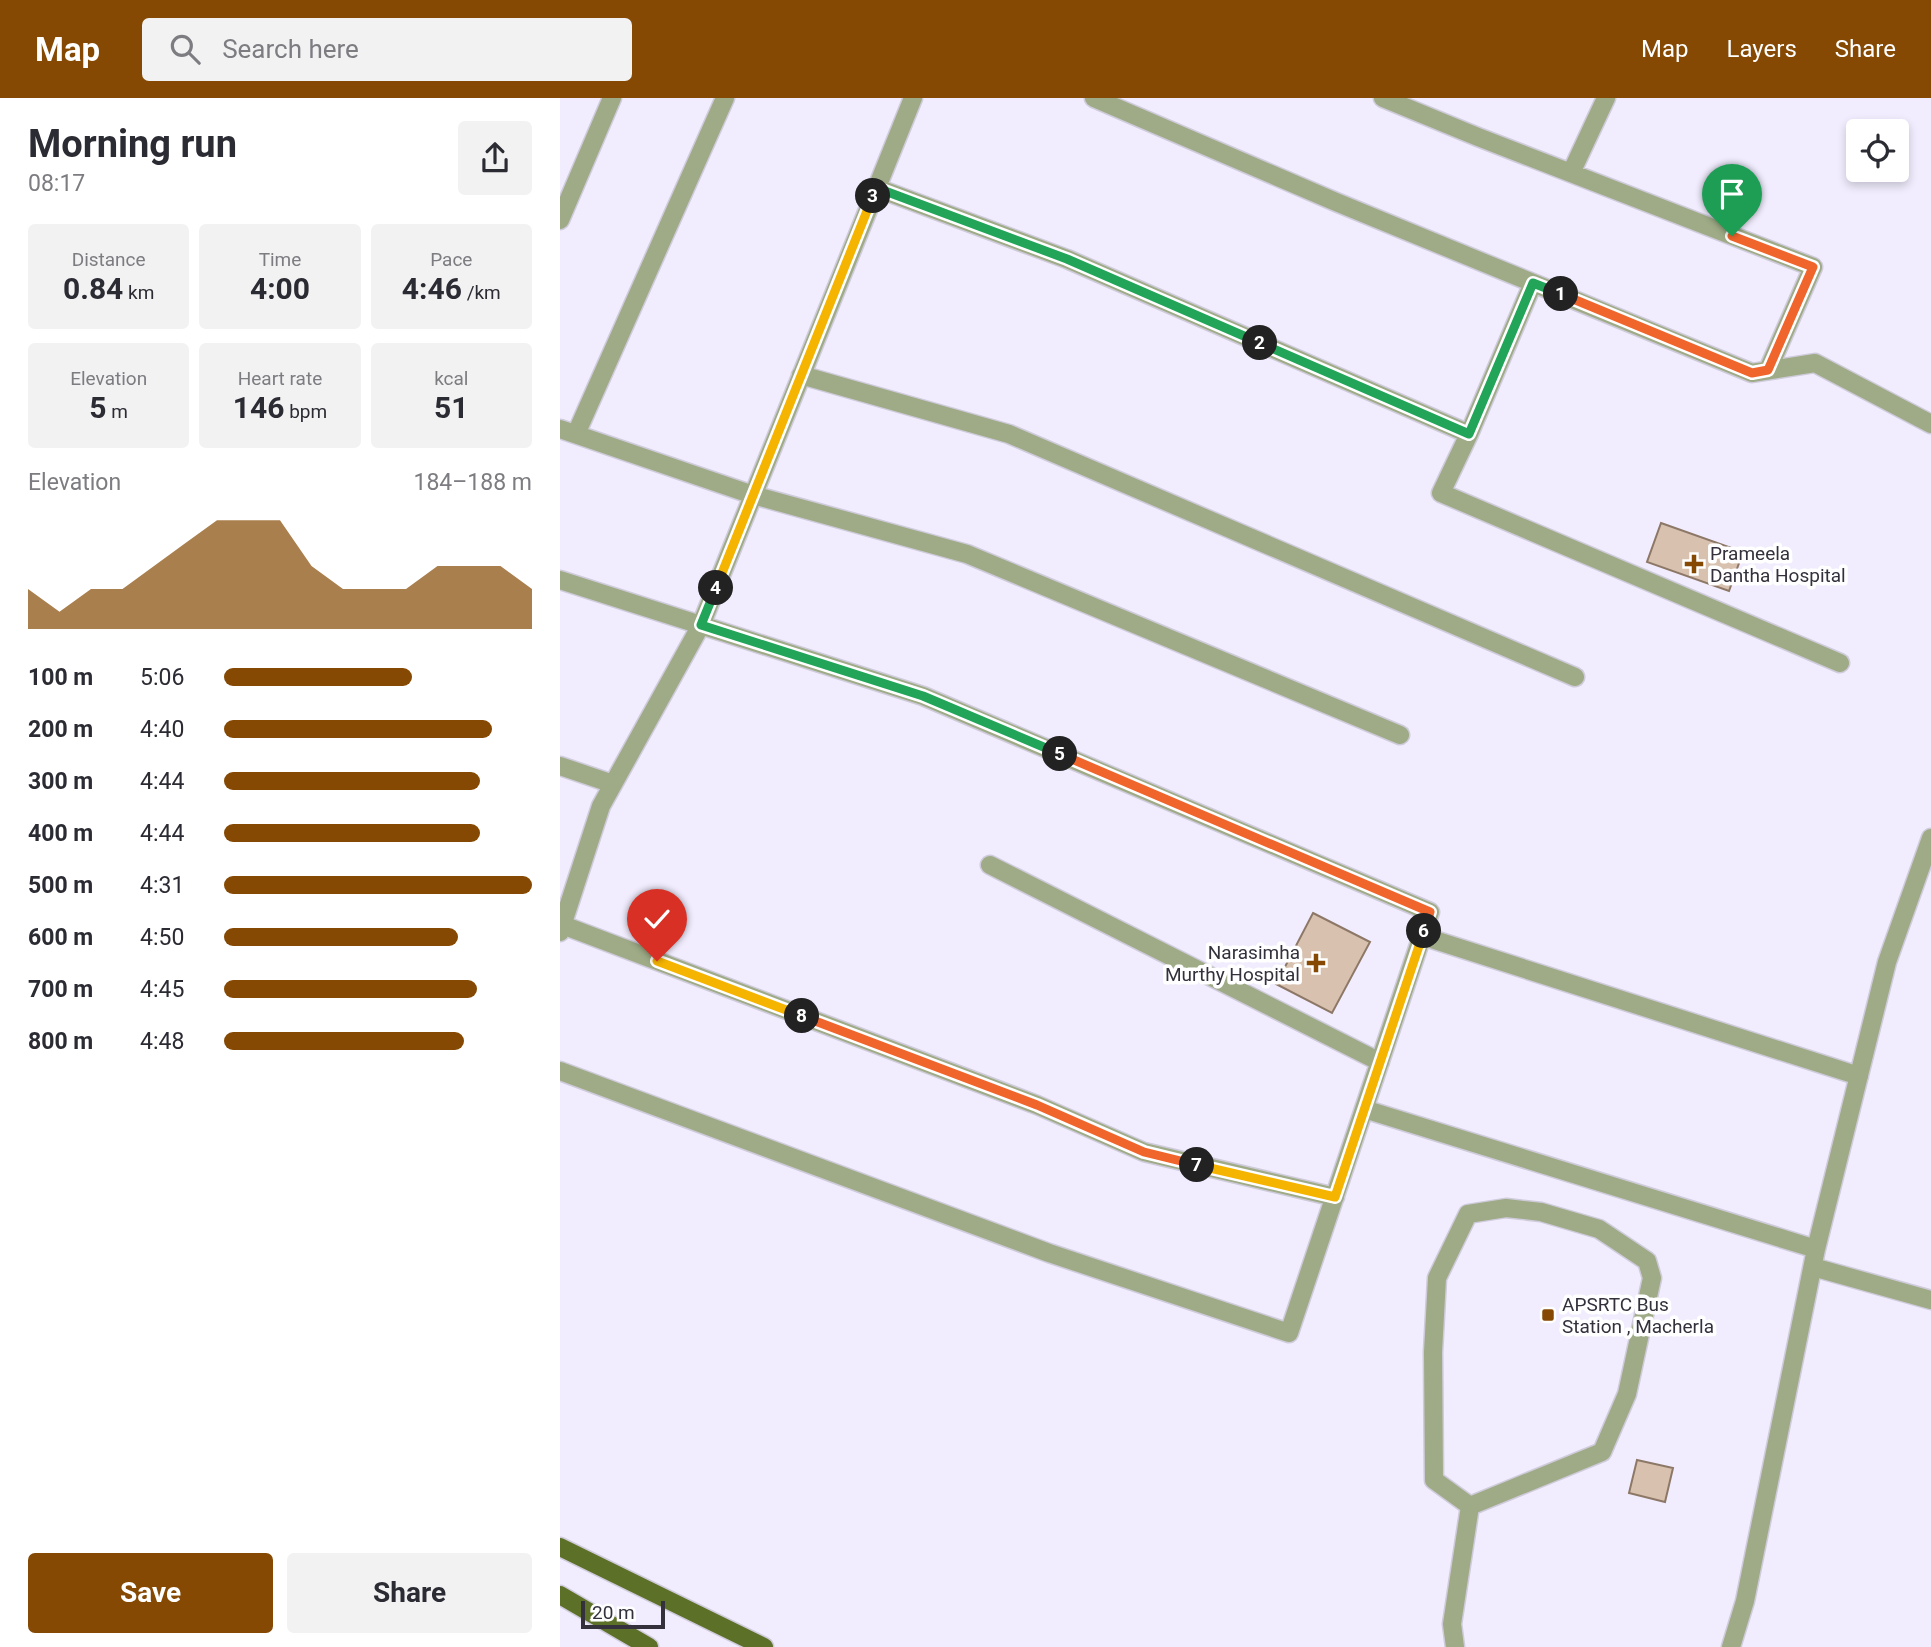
<!DOCTYPE html>
<html lang="en">
<head>
<meta charset="utf-8">
<style>
  :root { --surface:#fff; --page:#f2f2f3; --text:#2b2b33; --muted:#7c7c81; --accent:#854903 }
  body { margin:0; font-family:Roboto,sans-serif; background:var(--page); color:var(--text); height:100vh; display:flex; flex-direction:column; font-size:26px; white-space:nowrap }
  * { box-sizing:border-box; margin:0 }
  p { font-size:23px; color:var(--muted) }
  .icon { flex:none; width:38px; height:38px; fill:none; stroke:currentColor; stroke-width:2; stroke-linecap:round; stroke-linejoin:round }
  .map { position:relative; flex:1; overflow:hidden }
  .panel { display:flex; flex-direction:column; background:var(--surface); width:560px }
  .panel>* { flex:none }
  .tools { position:absolute; left:1286px; top:21px; display:grid; gap:14px }
  .tools a { display:grid; place-items:center; width:63px; height:63px; border-radius:7px; background:var(--surface); box-shadow:0 4px 10px #0003; font-size:35px }
  .scale { position:absolute; left:21px; bottom:18px; width:84px; box-sizing:border-box; padding-left:7px; border:4px solid #34313c; border-top:0; font-size:19px; line-height:24px; white-space:nowrap; color:#34313c; -webkit-text-stroke:5px #fff; paint-order:stroke }
  .pin { position:absolute; display:grid; place-items:center; width:60px; height:60px; color:#fff; margin:-72px -30px; border-radius:50% 50% 50% 0; rotate:-45deg; box-shadow:0 0 7px #0007 }
  .pin .icon { rotate:45deg }
  .km { position:absolute; width:35px; height:35px; margin:-18px; border-radius:50%; background:#222; color:#fff; font-size:19px; line-height:35px; text-align:center }
  .round { display:grid; place-items:center; flex:none; width:74px; height:74px; border-radius:7px; background:var(--page) }
  .headline { display:flex; align-items:center; justify-content:space-between; height:119px; padding:0 28px }
  h1 { font-size:38px; font-weight:700; line-height:52px }
  .figures { display:grid; grid-template-columns:repeat(3,1fr); gap:10px; height:119px; padding:7px 28px }
  .figures div { display:grid; align-content:center; border-radius:7px; background:var(--page); text-align:center }
  .figures b { font-size:30px; font-weight:700 }
  .figures small { font-size:19px; font-weight:400 }
  .figures p { font-size:19px }
  .chart { height:196px; padding:14px 28px }
  .chart p { display:flex; justify-content:space-between }
  .chart svg { width:100%; height:126px; margin-top:7px; fill:var(--accent); opacity:.7 }
  .button { display:flex; gap:14px; margin-top:auto; padding:14px 28px }
  .button a { flex:1; height:80px; border-radius:7px; background:var(--accent); color:#fff; font-size:28px; font-weight:700; line-height:80px; text-align:center }
  .button a+a { background:var(--page); color:var(--text) }
  ul { padding:0 28px; list-style:none; font-size:23px }
  li { display:grid; grid-template-columns:112px 84px 1fr; align-items:center; height:52px }
  li i { height:18px; border-radius:9px; background:var(--accent) }
  header { display:flex; align-items:center; gap:42px; box-sizing:border-box; height:98px; padding:0 35px; background:var(--accent); color:#fff }
  header strong { font-size:33px }
  nav { display:flex; gap:38px; margin-inline-start:auto; font-size:24px }
  .search { width:490px; height:63px; background:var(--page); display:flex; align-items:center; gap:18px; box-sizing:border-box; padding:0 24px; border-radius:7px; color:var(--muted); font-size:26px }
  main { display:flex; flex:1; min-height:0 }
  .map>svg:first-child { display:block }
  .building { fill:#d8c1ae; stroke:#8d7867; stroke-width:2 }
  .lines { fill:none; stroke-linecap:round; stroke-linejoin:round }
  .minor-casing { stroke:#cfcbdb; stroke-width:21 }
  .major-casing { stroke:#cfcbdb; stroke-width:21 }
  .minor { stroke:#9eab86; stroke-width:18 }
  .major { stroke:#5c7028; stroke-width:18 }
  .split-1-casing { stroke:#fff; stroke-width:14 }
  .split-2-casing { stroke:#fff; stroke-width:14 }
  .split-3-casing { stroke:#fff; stroke-width:14 }
  .split-4-casing { stroke:#fff; stroke-width:14 }
  .split-5-casing { stroke:#fff; stroke-width:14 }
  .split-6-casing { stroke:#fff; stroke-width:14 }
  .split-7-casing { stroke:#fff; stroke-width:14 }
  .split-8-casing { stroke:#fff; stroke-width:14 }
  .split-9-casing { stroke:#fff; stroke-width:14 }
  .split-1 { stroke:#f0652b; stroke-width:9 }
  .split-2 { stroke:#22a559; stroke-width:9 }
  .split-3 { stroke:#22a559; stroke-width:9 }
  .split-4 { stroke:#f5b400; stroke-width:9 }
  .split-5 { stroke:#22a559; stroke-width:9 }
  .split-6 { stroke:#f0652b; stroke-width:9 }
  .split-7 { stroke:#f5b400; stroke-width:9 }
  .split-8 { stroke:#f0652b; stroke-width:9 }
  .split-9 { stroke:#f5b400; stroke-width:9 }
  .poi-dot { fill:#854903; stroke:#fff; stroke-width:2.5 }
  .labels { text-anchor:middle; stroke-width:7; stroke-linejoin:round; paint-order:stroke }
  .poi-label { font-size:19px; fill:#34313c; stroke:#fff; text-anchor:start }
</style>
</head>
<body>
<header>
<strong>Map</strong>
<div class="search"><svg class="icon" aria-label="search" viewBox="0 0 24 24"><circle cx="10" cy="10" r="6"/><path d="M15 15l6 6"/></svg>Search here</div>
<nav><a>Map</a><a>Layers</a><a>Share</a></nav>
</header>
<main>
<section class="panel">
<div class="headline"><div><h1>Morning run</h1><p>08:17</p></div><a class="round"><svg class="icon" aria-label="share" viewBox="0 0 24 24"><path d="M12 15V3M7 8l5-5 5 5M5 13v7h14v-7"/></svg></a></div>
<div class="figures">
<div><p>Distance</p><b>0.84<small> km</small></b></div>
<div><p>Time</p><b>4:00</b></div>
<div><p>Pace</p><b>4:46<small> /km</small></b></div>
</div>
<div class="figures">
<div><p>Elevation</p><b>5<small> m</small></b></div>
<div><p>Heart rate</p><b>146<small> bpm</small></b></div>
<div><p>kcal</p><b>51</b></div>
</div>
<div class="chart"><p><span>Elevation</span>184–188 m</p>
<svg viewBox="0 0 160 44" preserveAspectRatio="none"><path d="M0 44V30L10 38L20 30L30 30L40 22L50 14L60 6L70 6L80 6L90 22L100 30L110 30L120 30L130 22L140 22L150 22L160 30V44z"/></svg>
</div>
<ul>
<li><b>100 m</b>5:06<i style="width:61%"></i></li>
<li><b>200 m</b>4:40<i style="width:87%"></i></li>
<li><b>300 m</b>4:44<i style="width:83%"></i></li>
<li><b>400 m</b>4:44<i style="width:83%"></i></li>
<li><b>500 m</b>4:31<i style="width:100%"></i></li>
<li><b>600 m</b>4:50<i style="width:76%"></i></li>
<li><b>700 m</b>4:45<i style="width:82%"></i></li>
<li><b>800 m</b>4:48<i style="width:78%"></i></li>
</ul>
<div class="button"><a>Save</a><a>Share</a></div>
</section>
<div class="map">
<svg width="1371" height="1549" viewBox="0 0 1371 1549">
  <rect width="100%" height="100%" fill="#f1edfe"/>
  <path class="building" d="M1101,425l82,29 -14,39 -82,-29z
    M753,815l57,29 -38,71 -56,-29z
    M1077,1362l36,8 -8,34 -36,-9z"/>
  <g class="lines">
    <g class="minor-casing">
      <path id="minor" d="M534,0l242,104 416,171 63,-10 116,61
        M823,0l95,39 335,130 -45,103
        M1011,75l35,-75
        M317,90l190,71 402,175 64,-151
        M0,122l52,-122
        M241,277l208,59 566,243
        M0,331l193,66 214,59 433,181
        M16,336l149,-336
        M909,336l-28,59 399,170
        M0,482l363,116 507,216 -66,197 452,140 -71,352 -14,46
        M0,668l53,18
        M430,767l390,197
        M0,826l477,181 107,47 191,45
        M0,834l41,-126 100,-181 212,-527
        M862,838l437,140
        M0,973l489,182 240,80 75,-224
        M946,1110l35,4 58,17 48,32 5,17 -25,116 -25,58 -132,54 -36,-26 -1,-128 4,-74 31,-64z
        M1256,1151l71,-287 44,-124
        M1253,1169l118,33
        M895,1549l-3,-23 18,-118"/>
    </g>
    <g class="major-casing">
      <path id="major" d="M0,1449l204,100
        M0,1497l89,52"/>
    </g>
    <use href="#minor" class="minor"/>
    <use href="#major" class="major"/>
  </g>
  <g class="lines">
    <g class="split-1-casing">
      <path id="split-1" d="M1001,196l191,79 16,-3 45,-103 -81,-31"/>
    </g>
    <g class="split-2-casing">
      <path id="split-2" d="M700,245l209,91 64,-151 28,11"/>
    </g>
    <g class="split-3-casing">
      <path id="split-3" d="M313,98l4,-8 190,71 193,84"/>
    </g>
    <g class="split-4-casing">
      <path id="split-4" d="M156,490l157,-392"/>
    </g>
    <g class="split-5-casing">
      <path id="split-5" d="M156,490l-15,37 222,71 137,58"/>
    </g>
    <g class="split-6-casing">
      <path id="split-6" d="M500,656l370,158 -6,19"/>
    </g>
    <g class="split-7-casing">
      <path id="split-7" d="M637,1067l138,32 89,-266"/>
    </g>
    <g class="split-8-casing">
      <path id="split-8" d="M242,918l235,89 107,47 53,13"/>
    </g>
    <g class="split-9-casing">
      <path id="split-9" d="M97,863l145,55"/>
    </g>
    <use href="#split-1" class="split-1"/>
    <use href="#split-2" class="split-2"/>
    <use href="#split-3" class="split-3"/>
    <use href="#split-4" class="split-4"/>
    <use href="#split-5" class="split-5"/>
    <use href="#split-6" class="split-6"/>
    <use href="#split-7" class="split-7"/>
    <use href="#split-8" class="split-8"/>
    <use href="#split-9" class="split-9"/>
  </g>
  <g class="poi-dot">
    <path d="M1130.5 455.5h7v7h7v7h-7v7h-7v-7h-7v-7h7z"/>
    <path d="M752.5 854.5h7v7h7v7h-7v7h-7v-7h-7v-7h7z"/>
    <rect x="981" y="1210" width="14" height="14" rx="3.5"/>
  </g>
  <g class="labels">
    <g class="poi-label">
      <text x="1150" y="462">Prameela<tspan x="1150" dy="22">Dantha Hospital</tspan></text>
      <text x="740" y="861" text-anchor="end">Narasimha<tspan x="740" dy="22">Murthy Hospital</tspan></text>
      <text x="1002" y="1213">APSRTC Bus<tspan x="1002" dy="22">Station , Macherla</tspan></text>
    </g>
  </g>
</svg>
<div class="tools">
<a><svg class="icon" aria-label="locate" viewBox="0 0 24 24"><circle cx="12" cy="12" r="6"/><path d="M12 2v4M12 18v4M2 12h4M18 12h4"/></svg></a>
</div>
<div class="scale">20 m</div>
<div class="pin" style="left:1172px;top:138px;background:#1e9e55"><svg class="icon" aria-label="arrive" viewBox="0 0 24 24"><path d="M6 21V4h12l-3 4 3 4H6"/></svg></div>
<div class="pin" style="left:97px;top:863px;background:#d93025"><svg class="icon" aria-label="check" viewBox="0 0 24 24"><path d="M5 12l5 5 9-10"/></svg></div>
<b class="km" style="left:1001px;top:196px">1</b>
<b class="km" style="left:700px;top:245px">2</b>
<b class="km" style="left:313px;top:98px">3</b>
<b class="km" style="left:156px;top:490px">4</b>
<b class="km" style="left:500px;top:656px">5</b>
<b class="km" style="left:864px;top:833px">6</b>
<b class="km" style="left:637px;top:1067px">7</b>
<b class="km" style="left:242px;top:918px">8</b>
</div>
</main>
</body>
</html>
